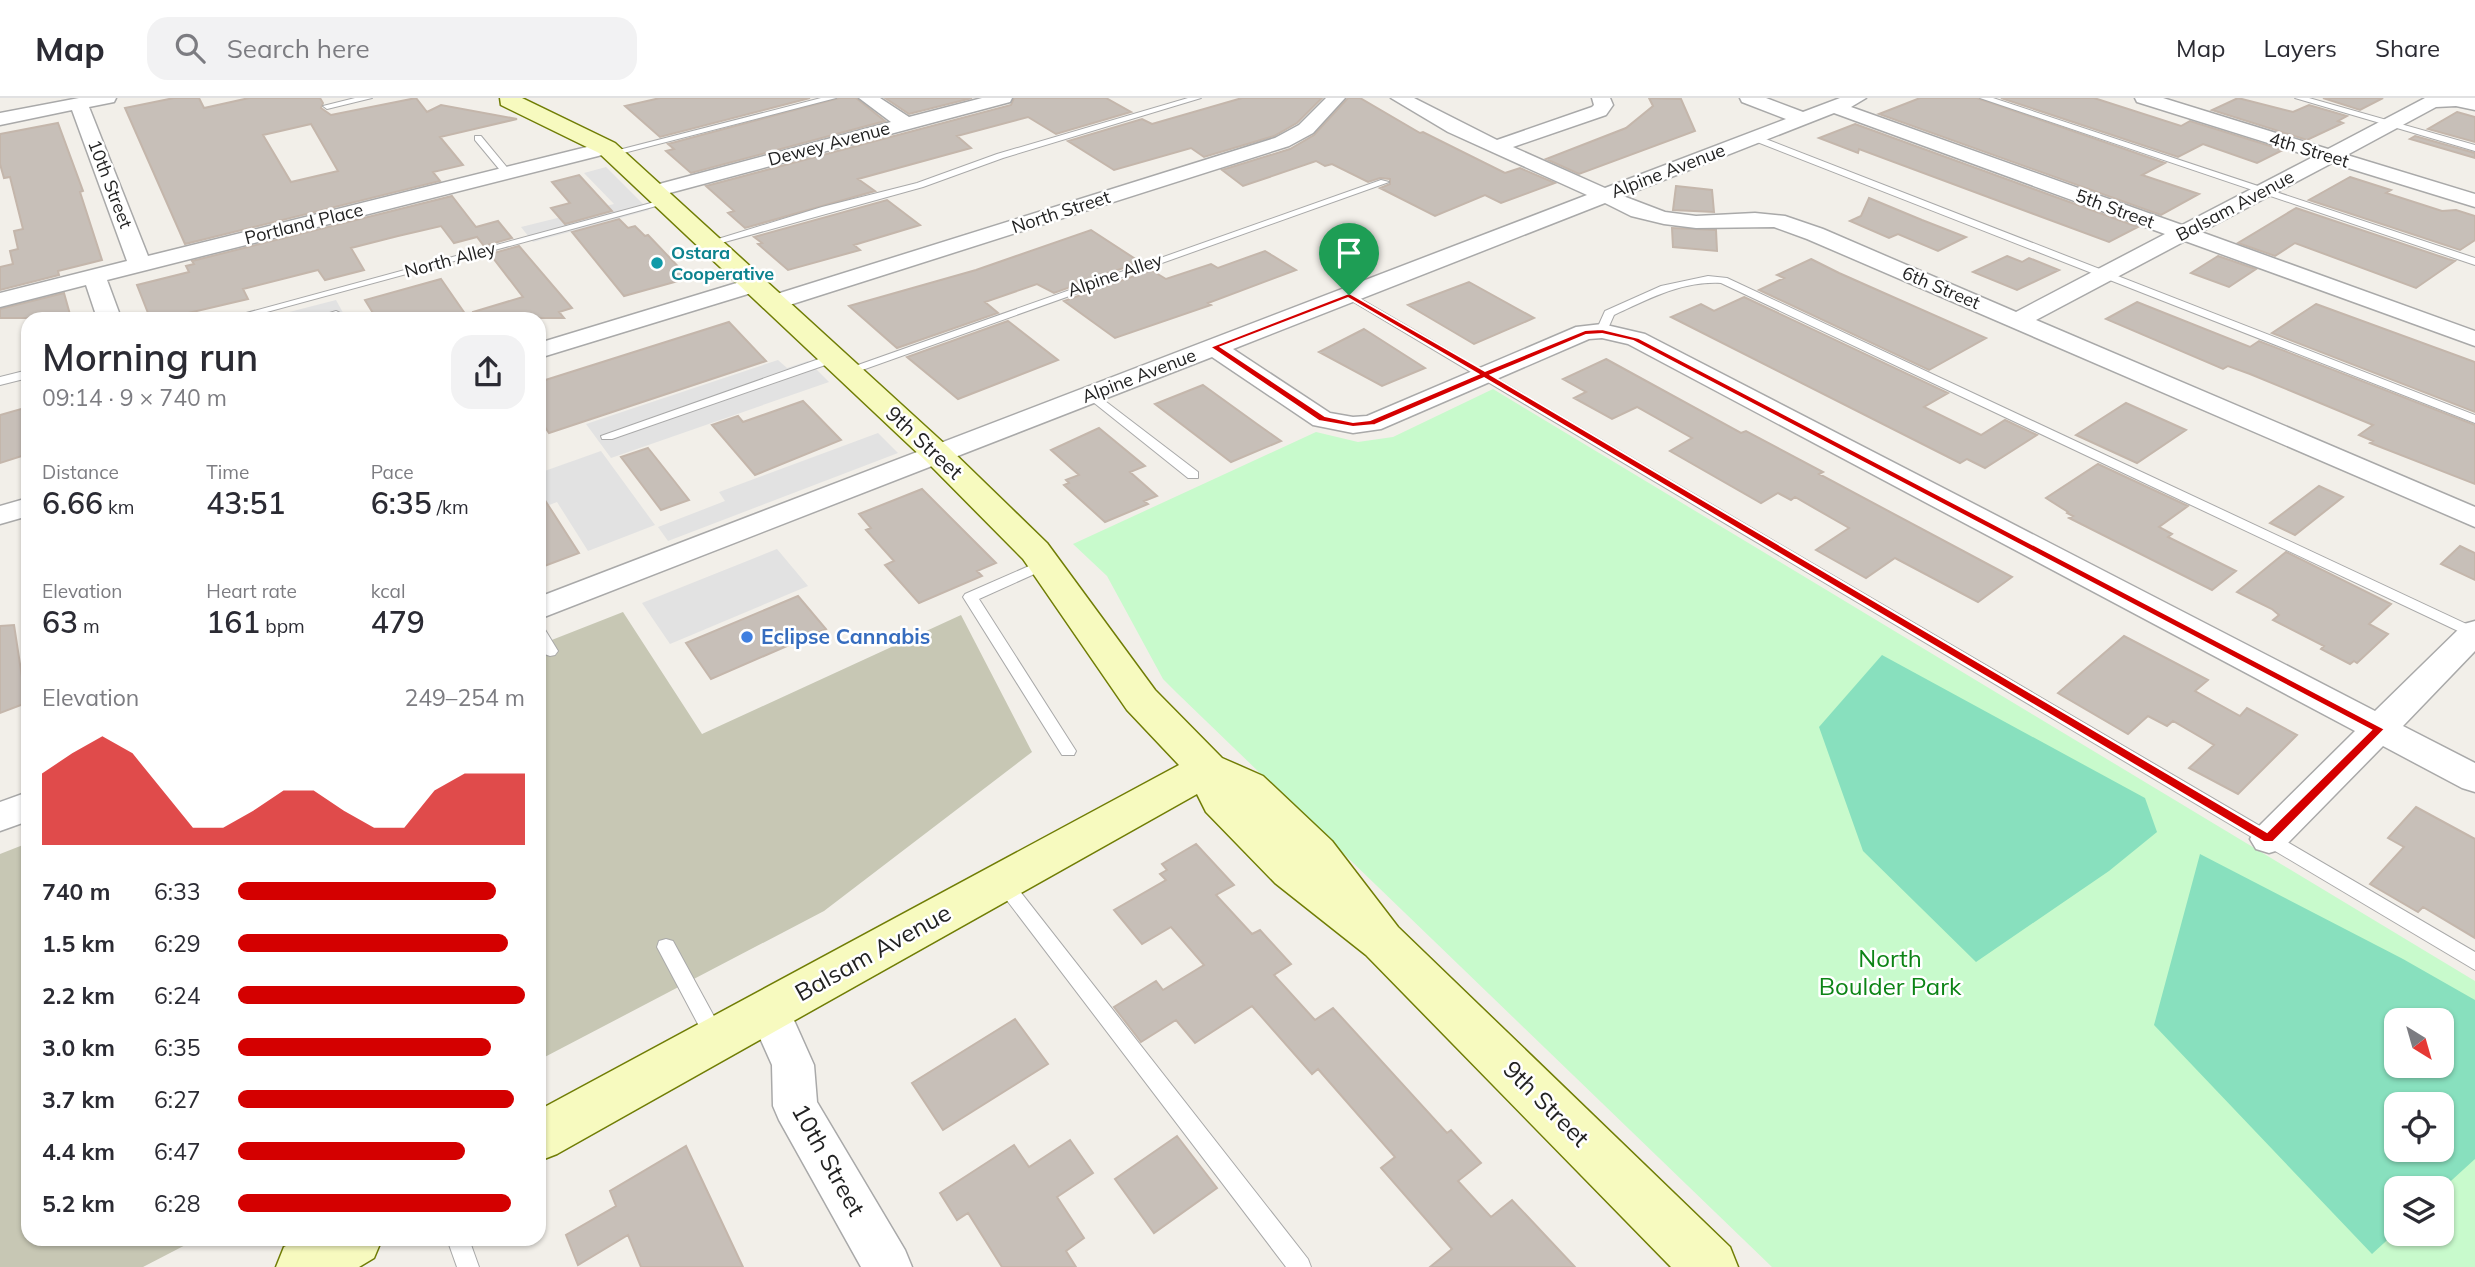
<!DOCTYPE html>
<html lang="en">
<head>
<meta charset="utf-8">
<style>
  :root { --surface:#fff; --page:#f2f2f3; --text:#2b2b33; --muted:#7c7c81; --line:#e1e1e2; --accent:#d40000 }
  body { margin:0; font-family:Mulish,sans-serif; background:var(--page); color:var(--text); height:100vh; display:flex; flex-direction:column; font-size:26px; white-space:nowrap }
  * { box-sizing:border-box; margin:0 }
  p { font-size:23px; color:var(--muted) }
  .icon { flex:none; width:38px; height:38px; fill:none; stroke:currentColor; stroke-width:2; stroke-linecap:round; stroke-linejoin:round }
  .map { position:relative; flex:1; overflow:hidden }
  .sheet { position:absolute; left:21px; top:214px; width:525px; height:934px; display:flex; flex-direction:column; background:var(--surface); border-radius:21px; box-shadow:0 2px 5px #0004 }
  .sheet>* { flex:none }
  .needle { width:46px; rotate:143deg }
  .controls { position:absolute; left:2384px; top:910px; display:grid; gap:14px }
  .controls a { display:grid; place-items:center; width:70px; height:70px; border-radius:14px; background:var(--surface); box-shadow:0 2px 5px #0004; font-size:35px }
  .pin { position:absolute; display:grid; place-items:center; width:60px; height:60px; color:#fff; margin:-72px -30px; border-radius:50% 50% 50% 0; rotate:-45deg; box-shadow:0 0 7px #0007 }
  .pin .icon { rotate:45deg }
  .round { display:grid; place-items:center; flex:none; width:74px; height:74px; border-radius:21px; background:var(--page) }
  .overview { display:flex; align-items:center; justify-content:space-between; height:119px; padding:0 21px }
  h1 { font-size:38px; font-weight:600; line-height:52px }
  .figures { display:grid; grid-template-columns:repeat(3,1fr); gap:10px; height:119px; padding:7px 21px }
  .figures div { display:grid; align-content:center }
  .figures b { font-size:30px; font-weight:600 }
  .figures small { font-size:19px; font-weight:400 }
  .figures p { font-size:19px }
  .chart { height:196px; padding:14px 21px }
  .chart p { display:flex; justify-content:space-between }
  .chart svg { width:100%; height:126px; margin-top:7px; fill:var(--accent); opacity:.7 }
  ul { padding:0 21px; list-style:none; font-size:23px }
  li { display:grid; grid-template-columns:112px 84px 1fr; align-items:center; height:52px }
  li i { height:18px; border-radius:9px; background:var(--accent) }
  header { display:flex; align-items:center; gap:42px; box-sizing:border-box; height:98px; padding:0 35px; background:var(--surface); border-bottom:2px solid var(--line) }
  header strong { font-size:33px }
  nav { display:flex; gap:38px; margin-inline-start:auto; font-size:24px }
  .search { width:490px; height:63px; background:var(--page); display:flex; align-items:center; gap:18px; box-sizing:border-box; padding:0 24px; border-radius:21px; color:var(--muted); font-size:26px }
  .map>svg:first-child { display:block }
  .construction { fill:#c7c7b4 }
  .park { fill:#c8facc; fill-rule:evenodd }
  .pitch { fill:#88e0be; fill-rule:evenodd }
  .parking { fill:#e2e2e2 }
  .building { fill:#c7bfb8; stroke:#c4b6ab; stroke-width:2; fill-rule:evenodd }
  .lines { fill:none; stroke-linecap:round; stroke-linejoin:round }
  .lane-casing { stroke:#a9a9a9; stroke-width:2 }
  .street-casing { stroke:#a9a9a9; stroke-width:3 }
  .secondary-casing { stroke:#707d05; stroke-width:3 }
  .lane { fill:#fff; fill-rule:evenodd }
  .street { fill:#fff; fill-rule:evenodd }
  .secondary { fill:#f7fabf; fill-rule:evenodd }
  .route { fill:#d40000; stroke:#fff; stroke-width:2; fill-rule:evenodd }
  .culture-dot { fill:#0f9aa8; stroke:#fff; stroke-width:2.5 }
  .shop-dot { fill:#3f7fe0; stroke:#fff; stroke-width:2.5 }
  .labels { text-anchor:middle; stroke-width:5; stroke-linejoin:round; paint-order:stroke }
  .far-street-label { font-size:18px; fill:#222; stroke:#fff }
  .far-culture-label { font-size:18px; font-weight:bold; fill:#0d838f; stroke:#fff; text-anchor:start }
  .street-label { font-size:21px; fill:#222; stroke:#fff }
  .shop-label { font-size:21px; font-weight:bold; fill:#366cbe; stroke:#fff; text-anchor:start }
  .near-street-label { font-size:24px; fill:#222; stroke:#fff }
  .near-park-label { font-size:24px; fill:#0c8416; stroke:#fff }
</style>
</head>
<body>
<header>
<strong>Map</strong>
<div class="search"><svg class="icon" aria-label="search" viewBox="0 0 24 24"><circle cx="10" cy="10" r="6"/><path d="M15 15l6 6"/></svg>Search here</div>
<nav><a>Map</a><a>Layers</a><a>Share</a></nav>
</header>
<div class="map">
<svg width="2475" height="1169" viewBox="0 0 2475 1169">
  <rect width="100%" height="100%" fill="#f2efe9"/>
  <path class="construction" d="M623,514l79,122 259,-119 71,137 -208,159 -285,149v-415z
    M28,745v396h169l-54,28h-143v-413z"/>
  <path class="park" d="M1493,291l982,592v286h-703l-595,-574 -14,-14 -56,-103 -34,-32 243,-112 42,10 35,-5zM2396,922h45v46h-45zM2396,1006h45v46h-45zM2396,1090h45v46h-45z"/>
  <path class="pitch" d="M1882,557l263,143 12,34 -48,39 -133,91 -113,-111 -44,-124z
    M2200,756l203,105 72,41v159l-34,31 -45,-2v44l-24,22 -218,-229zM2396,922h45v46h-45zM2396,1006h45v46h-45z"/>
  <path class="parking" d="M606,69l43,43 -116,32 -12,-15 93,-23 -30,-31z
    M336,202l10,18h-80z
    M778,262l9,8 21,-7 21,21 -218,76 -25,-34z
    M878,335l20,20 -230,88 -10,-14 67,-26 -6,-9z
    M601,353l54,74 -67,26 -31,-49 -18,7v-36z
    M777,451l31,37 -138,58 -28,-41z"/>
  <path class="building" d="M174,0h25l5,10 45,-10h71l3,5 -2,5 10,7 85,-17 11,14 14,-7 76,14 -77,18 23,28 -30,7 7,9 -255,63 -60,-136zM311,26l27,47 -47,11 -28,-47z
    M660,0h150l-150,39 -35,-31z
    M839,0h17l29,23 -194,52 -25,-22 8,-2 -6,-5z
    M885,0h87l-63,16z
    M1014,0h92l25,14 -75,22 -28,-17 -71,19 14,12 -113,31 17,12 -130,37 -17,-15 6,-2 -28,-25 305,-81z
    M1242,0h80l-25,25 -23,13 -70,21 -13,-9 -77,22 -46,-29 74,-22 10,5z
    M1348,0h12l60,35 3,-1 82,41 15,-5 35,15 -54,20 -16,-8 -50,21 -55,-28 10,-4v-5l-10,-1 -12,4 -36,-18 -7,2 -9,-5 -73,25 -21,-16 68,-21 24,-14z
    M1649,0l32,1 14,32 -116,43 -33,-15 80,-31 27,-22z
    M1920,0h57l188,65 -23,12 57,19 -38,21 -282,-101z
    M2001,0h93l87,28 9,-5 93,29 -26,13 -54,-19 -25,13z
    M2238,0l55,14 16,-7 38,11 -9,5 5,2 -36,17 -95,-30z
    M2323,0h60l-23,12z
    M2457,14l18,5v25l-47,-13z
    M58,25l25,68 -3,1 22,68 -44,11 1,4 -59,15v-23l13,-3 -3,-13 8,-2 -4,-18 9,-2 -13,-52 -6,1 -4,-14v-30z
    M1855,26l283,103 -29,15 -250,-93 -1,4 -39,-15z
    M2415,38l60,17v5l-65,-19z
    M579,77l33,36 -47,13 -14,-16 19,-5 -18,-21z
    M2350,79l41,13 -5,3 56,18 14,-1 19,6v24l-15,10 -151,-50z
    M1676,88l36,4 2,22 -41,-2z
    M452,98l24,31 22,-6 14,17 -28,8 -7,-9 -23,6 -13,-17 -43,10 -47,12 13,22 -39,10 -7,-10 -75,19 5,10 -81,19h-17l-13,-33 52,-13 -3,-6 8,-2 -2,-3z
    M1869,100l53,22 44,17 -28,14 -40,-17 -9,4 -39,-17 11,-5z
    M887,102l33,25 -66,20 6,5 -72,20 -30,-26 4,-1 -8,-6z
    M2296,110l152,51 7,2 -39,27 -121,-45 -20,13 -37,-13z
    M619,121l9,9 7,-2 10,10 3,-1 41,43 -65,18 -52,-64z
    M1672,130l44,2 1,21 -44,-4z
    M1091,132l49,32 -86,31 -17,-9 -52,18 13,11 -101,35 -48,-42 127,-36z
    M519,148l53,62 -13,4 5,6h-90l-1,-6 50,-15 -33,-43z
    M1265,153l31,19 -88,33 3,2 -96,33 -51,-37 87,-31 15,9 45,-15 7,4z
    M2007,158l15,6 7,-4 30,12 -42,20 -44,-18z
    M2218,158l38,13 -27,18 -38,-14z
    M1811,161l28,14 147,65 -57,32 -170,-80 25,-12 -7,-3z
    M441,181l27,39h-92l-11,-18z
    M1469,184l65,36 -60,26 -66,-39z
    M64,195l7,25h-71v-9z
    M1744,199l204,96 -24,14 57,28 24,-15 32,15 -52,33 -18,-9 -7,4 -289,-146 30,-13 13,7z
    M2137,204l113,45 9,-6 216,84v59l-105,-41 3,-2 -14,-6 14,-10 -123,-51 -22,-8 -5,3 -117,-50z
    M2316,206l159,58v50l-203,-79z
    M1008,223l50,39 -100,39 -51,-42z
    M729,224l37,39 -217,72 -10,-15v-36z
    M1364,231l61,39 -43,18 -63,-34z
    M1606,261l135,74 5,-2 77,41 -4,2 193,103 -34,25 -83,-44 -29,20 -50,-28 33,-22 -54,-31 -4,3 -13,-7 -17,10 -91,-52 22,-13 -55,-31 -25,12 -38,-21 12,-6 -23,-13z
    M1203,287l54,39 24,17 -50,21 -76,-58z
    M803,303l38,39 -86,35 -43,-50 26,-9 5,6z
    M2126,305l60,27 -49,33 -61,-28z
    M28,309v47l-28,9v-48z
    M1099,330l46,38 -15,6 27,24 -13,5 4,3 -43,18 -41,-37 5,-2 -3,-3 13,-5 -28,-25z
    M648,350l27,34 14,18 -28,10 -40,-53z
    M2098,366l90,42 -29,21 13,7 -4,3 68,34 -24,19 -143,-72 4,-2 -6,-3 1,-1 -22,-14z
    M2319,388l24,11 -48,38 -25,-12z
    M922,391l74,74 -19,8 5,5 -63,27 -34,-38 9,-4 -28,-31 5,-2 -12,-14z
    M539,393l40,62 -40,15z
    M2460,448l15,7v27l-34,-16z
    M2286,454l105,52 -22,20 19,10 -31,29 -3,-2 -4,3 -29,-15 3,-3 -51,-26 6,-5 -7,-6 -35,-17z
    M798,498l28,33 -115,50 -25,-36z
    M14,527l12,78 -26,10v-87z
    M2124,538l84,44 -13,11 45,25 7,-8 50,27 -59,59 -49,-26 25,-23 -41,-24 -6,5 -19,-10 -20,18 -70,-41z
    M2416,709l59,32v99l-52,-31 -5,5 -48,-28 34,-37 -16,-9z
    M1196,746l38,41 -18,10 36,39 8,-4 31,34 -17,11 41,45 18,-12 114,125 4,-3 30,33 -23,18 33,36 21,-17 63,67h-145l22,-18 -71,-81 14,-11 -77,-88 -6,5 -60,-68 -57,37 -19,-23 -35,22 -27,-35 42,-26 7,9 41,-25 -33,-38 -29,17 -28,-34 52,-30 -6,-6 7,-4 -5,-6z
    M1015,921l33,45 -105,66 -31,-47z
    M1177,1038l40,52 -63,45 -39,-54z
    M1070,1042l23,33 -36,24 27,41 -18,13 10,16h-74l-34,-54 -11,7 -17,-27 74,-48 15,22z
    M686,1048l57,121h-102l-13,-32 -50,30 -12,-30 50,-29 -6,-15z"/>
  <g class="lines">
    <g class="lane-casing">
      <path id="lane" d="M355,0h17l-45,11 -4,-3z
        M821,0h15l-224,58 -5,-3z
        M1188,0h13l-198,60 -80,29 -209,58 -9,-2 117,-36 95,-24 80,-29z
        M1980,0h13l482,160v7z
        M2295,0h14l166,47v6z
        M475,38h6l29,35v4h-6l-29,-35z
        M1752,38h6l717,279v8l-723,-283z
        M1381,82l8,2 -538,192h-8l-2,-3z
        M662,102l9,2 -426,116h-17z
        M1708,178l19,2 748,350v11l-754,-356c-40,-2 -72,16 -107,32l-8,18 -10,-2 9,-20 56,-25z
        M1349,194l1126,660v18l-1130,-673v-4z
        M336,213l6,3 -2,2 -26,2z
        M833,256l6,4 -2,3 -225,78h-10l-1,-3z
        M28,272v8l-28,7v-8z
        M1092,293l106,81v6h-10l-100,-80v-6z
        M1045,461l7,5 -2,3 -71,32 97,152 -2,4h-12l-99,-158 2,-3z
        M539,529l5,1 14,23 -3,4 -5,1c-13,-3 -11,-18 -11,-29z
        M1002,776l6,2 300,383 3,8h-25l-290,-381 -3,-5 3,-5z
        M666,841l7,2 49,90 3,6 -3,6 -7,3 -7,-3 -51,-96 2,-6z
        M447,1141h22l10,28h-22z"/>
    </g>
    <g class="street-casing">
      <path id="street" d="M79,0h37l-2,4 -25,5 59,149 459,-114 10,6 -3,4 -507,128 14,38h-24l-11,-33 -86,22v-14l127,-32 -55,-151 -72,15v-12z
        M859,0h21l29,19 73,-19h30l-2,4 -348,93h-14l-3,-4 3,-4 243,-65z
        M1326,0h19l-32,35 -24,13 -509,162h-16l-4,-5 4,-5 511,-160 24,-13z
        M1391,0h23l83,42 95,-33 2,-2 -2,-7h18l3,7 -7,10 -93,32 92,41 181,-69 -44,-17 -2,-4h26l37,14 37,-14h26l-15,9 331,118 131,-68 -176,-55 -2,-4h28l165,51 97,-51h50v12l-19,-4 -20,1 -89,48 128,39v13l-143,-44 -131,69 274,99v15l-290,-105 -149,79 439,187v20l-668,-288 -33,-12 -78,1 -32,-4 -33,-8 -26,-13 -372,146 97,64 23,4 14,-1 209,-89 26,-3 43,10 730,377 89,-87 11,-3v30l-72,75 72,37v29l-13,-4 -79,-42 -101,103 -13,4 -13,-4 -6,-10 6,-10 99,-98 -727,-387 -26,-6 -13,1 -208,90 -28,4 -40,-8 -101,-68 -673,262v-22l1048,-402 -139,-63zM1834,15l331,121 -149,78 -193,-83 -38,-13 -30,-3 -59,3 -31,-4 -42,-16z
        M753,180l8,2 4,5 -4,5 -222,68v-15z
        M28,400v18l-28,8v-18z
        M28,694v29l-28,10v-29z
        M769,895l15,5 30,67 3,37 88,148 7,17h-51l-82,-147 -6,-14 -1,-41 -24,-54 6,-13z"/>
    </g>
    <g class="secondary-casing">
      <path id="secondary" d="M500,0h22l93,45 333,304 99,96 108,147 67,68 41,18 69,65 66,86 332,320 8,20h-67l-305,-312 -91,-72 -69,-71 -9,-18 -640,360 -18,7v-51l640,-345 -52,-55 -104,-151 -97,-98 -327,-308 -98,-48z
        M300,1141h82l-8,19 -15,9h-83l8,-20z"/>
    </g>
    <use href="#lane" class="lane"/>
    <use href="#street" class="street"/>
    <use href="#secondary" class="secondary"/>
  </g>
  <path class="route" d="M1349,195l136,78 100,-41 17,-1 37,9 746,391 -112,113h-9l-780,-464 -109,47 -22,2 -34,-6 -109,-74zM1348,200l130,76 -108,46 -17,2 -28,-6 -104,-69zM1602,236l31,7 738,389 -104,102 -776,-457 95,-40z"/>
  <circle class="culture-dot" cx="657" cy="165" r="7"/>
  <circle class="shop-dot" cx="747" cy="539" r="7"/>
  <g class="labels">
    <g class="far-street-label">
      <text transform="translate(829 46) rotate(-15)" y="6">Dewey Avenue</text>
      <text transform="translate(2309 52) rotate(17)" y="6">4th Street</text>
      <text transform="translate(1668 73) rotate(-21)" y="6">Alpine Avenue</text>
      <text transform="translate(110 86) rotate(69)" y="6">10th Street</text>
      <text transform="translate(2235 108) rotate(-28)" y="6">Balsam Avenue</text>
      <text transform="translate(2115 111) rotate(20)" y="6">5th Street</text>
      <text transform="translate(1061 114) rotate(-18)" y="6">North Street</text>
      <text transform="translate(304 126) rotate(-14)" y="6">Portland Place</text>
      <text transform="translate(450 162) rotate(-15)" y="6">North Alley</text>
      <text transform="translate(1115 177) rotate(-19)" y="6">Alpine Alley</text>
      <text transform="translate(1941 190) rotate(23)" y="6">6th Street</text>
      <text transform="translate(1139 278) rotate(-21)" y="6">Alpine Avenue</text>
    </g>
    <g class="far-culture-label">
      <text x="671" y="161">Ostara<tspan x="671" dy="21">Cooperative</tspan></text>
    </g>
    <g class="street-label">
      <text transform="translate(924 345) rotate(43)" y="7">9th Street</text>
    </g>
    <g class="shop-label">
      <text x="761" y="546">Eclipse Cannabis</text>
    </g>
    <g class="near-street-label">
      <text transform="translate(873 855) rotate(-29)" y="8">Balsam Avenue</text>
      <text transform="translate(1546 1006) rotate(45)" y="8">9th Street</text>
      <text transform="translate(828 1062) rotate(61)" y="8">10th Street</text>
    </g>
    <g class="near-park-label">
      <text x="1890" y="869">North<tspan x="1890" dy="28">Boulder Park</tspan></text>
    </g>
  </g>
</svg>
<div class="controls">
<a><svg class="needle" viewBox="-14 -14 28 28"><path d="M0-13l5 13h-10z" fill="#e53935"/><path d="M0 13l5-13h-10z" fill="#7c7c81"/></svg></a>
<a><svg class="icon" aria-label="locate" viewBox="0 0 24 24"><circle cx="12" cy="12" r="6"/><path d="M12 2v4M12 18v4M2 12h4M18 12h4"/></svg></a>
<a><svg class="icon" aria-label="layers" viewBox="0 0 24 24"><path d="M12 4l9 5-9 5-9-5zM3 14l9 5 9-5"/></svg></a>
</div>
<div class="pin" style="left:1349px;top:197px;background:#1e9e55"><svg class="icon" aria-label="arrive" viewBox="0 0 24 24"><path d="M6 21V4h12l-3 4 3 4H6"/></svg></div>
<section class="sheet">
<div class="overview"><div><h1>Morning run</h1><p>09:14 · 9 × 740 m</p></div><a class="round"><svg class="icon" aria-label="share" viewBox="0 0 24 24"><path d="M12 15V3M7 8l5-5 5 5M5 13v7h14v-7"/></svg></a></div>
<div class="figures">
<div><p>Distance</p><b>6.66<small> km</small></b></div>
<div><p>Time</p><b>43:51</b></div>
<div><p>Pace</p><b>6:35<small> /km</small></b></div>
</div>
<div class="figures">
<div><p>Elevation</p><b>63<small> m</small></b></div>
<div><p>Heart rate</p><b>161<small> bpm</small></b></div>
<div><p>kcal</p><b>479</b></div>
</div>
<div class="chart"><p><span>Elevation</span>249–254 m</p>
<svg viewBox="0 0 160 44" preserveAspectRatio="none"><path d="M0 44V19L10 12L20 6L30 12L40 25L50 38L60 38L70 32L80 25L90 25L100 32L110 38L120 38L130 25L140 19L150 19L160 19V44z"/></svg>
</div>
<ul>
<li><b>740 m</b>6:33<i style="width:90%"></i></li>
<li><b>1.5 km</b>6:29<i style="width:94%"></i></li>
<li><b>2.2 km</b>6:24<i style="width:100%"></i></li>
<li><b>3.0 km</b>6:35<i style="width:88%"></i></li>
<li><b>3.7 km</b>6:27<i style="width:96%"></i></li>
<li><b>4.4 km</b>6:47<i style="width:79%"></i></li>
<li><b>5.2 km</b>6:28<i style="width:95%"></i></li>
</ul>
</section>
</div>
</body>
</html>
